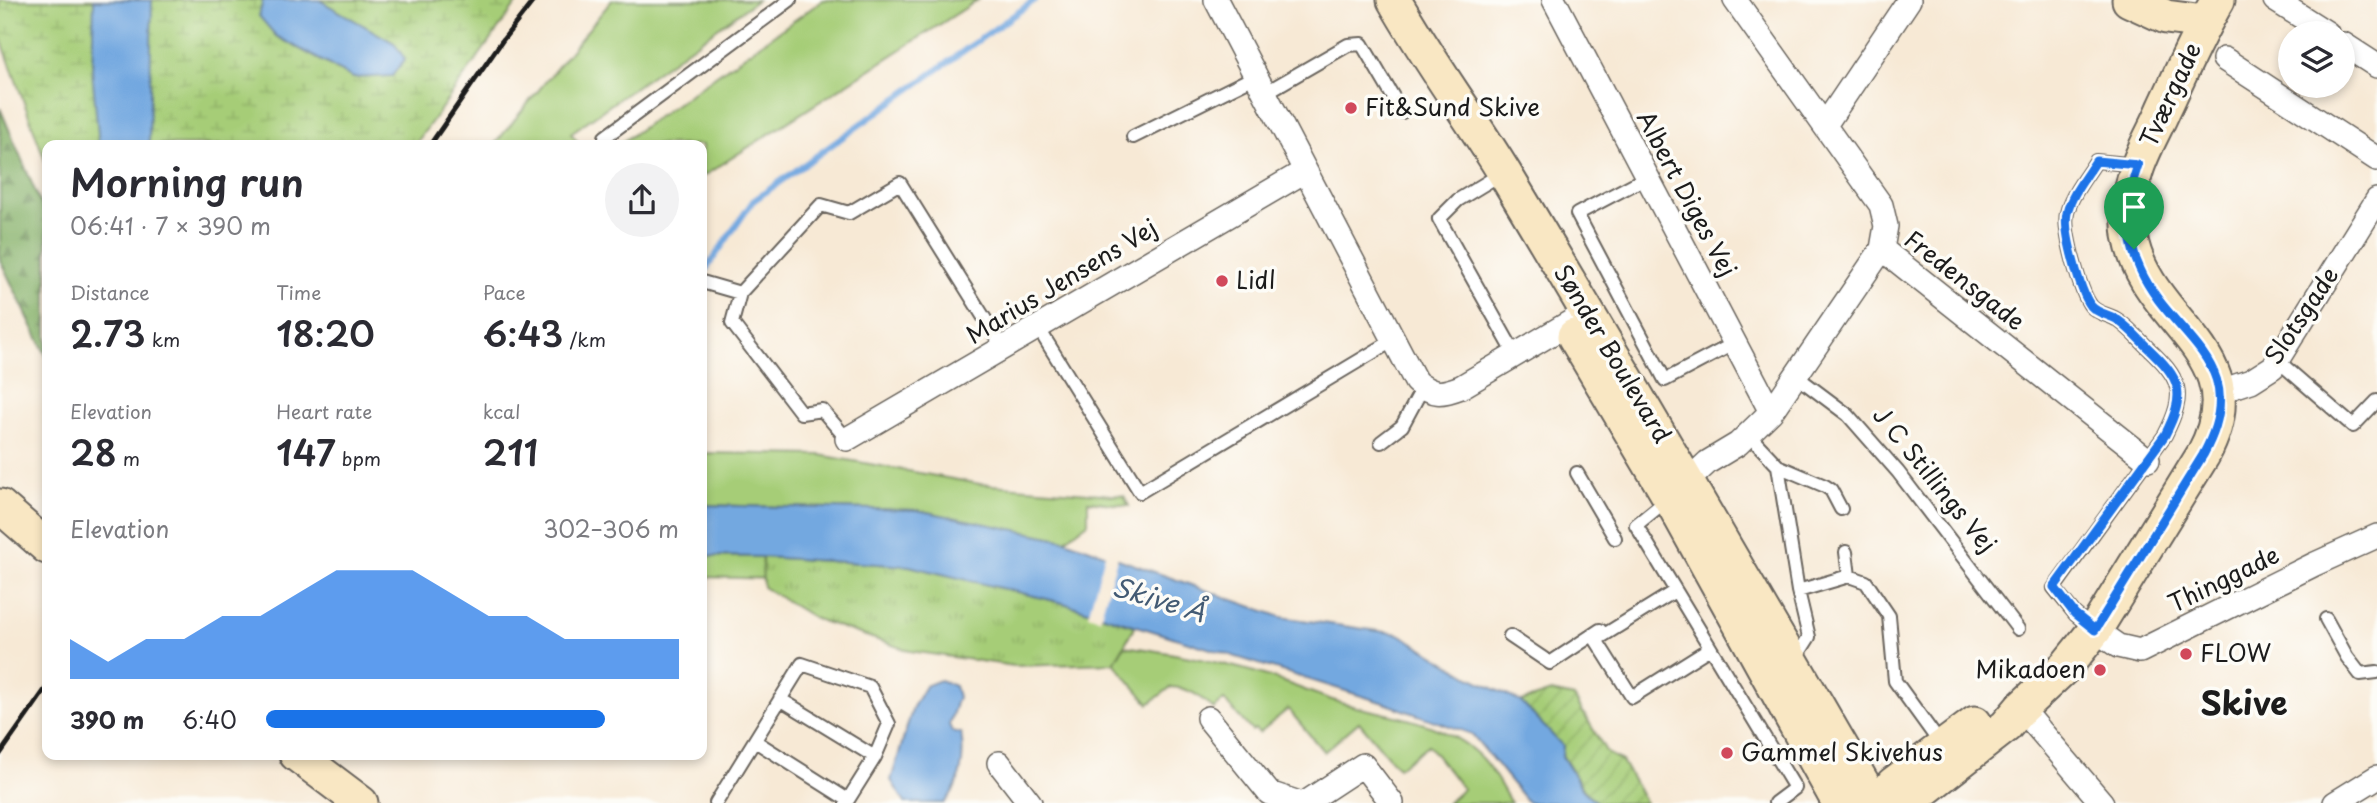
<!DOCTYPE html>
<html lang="en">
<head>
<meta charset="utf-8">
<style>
  :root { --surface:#fff; --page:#f2f2f3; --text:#2b2b33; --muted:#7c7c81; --accent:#1a73e8 }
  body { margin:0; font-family:"Playpen Sans",sans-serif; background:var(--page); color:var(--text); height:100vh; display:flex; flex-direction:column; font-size:26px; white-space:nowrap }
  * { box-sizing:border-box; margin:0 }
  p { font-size:23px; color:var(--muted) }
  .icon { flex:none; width:38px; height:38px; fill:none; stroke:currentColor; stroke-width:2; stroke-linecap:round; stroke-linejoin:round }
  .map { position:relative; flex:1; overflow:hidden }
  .panel { position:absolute; left:42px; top:140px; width:665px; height:620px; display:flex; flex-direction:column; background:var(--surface); border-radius:14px; box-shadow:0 4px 10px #0003 }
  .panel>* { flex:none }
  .controls { position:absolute; left:2278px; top:21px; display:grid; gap:14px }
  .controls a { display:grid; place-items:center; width:77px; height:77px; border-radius:50%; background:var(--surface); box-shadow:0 4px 10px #0003; font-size:35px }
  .pin { position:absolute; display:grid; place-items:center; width:60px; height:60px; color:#fff; margin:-72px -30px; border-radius:50% 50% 50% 0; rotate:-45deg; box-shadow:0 0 7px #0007 }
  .pin .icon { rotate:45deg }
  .round { display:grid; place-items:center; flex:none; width:74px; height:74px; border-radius:37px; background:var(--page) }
  .head { display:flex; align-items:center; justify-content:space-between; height:119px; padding:0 28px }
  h1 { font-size:38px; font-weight:600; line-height:52px }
  .figures { display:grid; grid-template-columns:repeat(3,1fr); gap:10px; height:119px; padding:7px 28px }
  .figures div { display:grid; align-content:center }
  .figures b { font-size:35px; font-weight:600 }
  .figures small { font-size:19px; font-weight:400 }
  .figures p { font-size:19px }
  .chart { height:196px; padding:14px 28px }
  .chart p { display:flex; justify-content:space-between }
  .chart svg { width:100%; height:126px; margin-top:7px; fill:var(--accent); opacity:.7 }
  ul { padding:0 28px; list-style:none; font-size:23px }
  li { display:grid; grid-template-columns:112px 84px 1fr; align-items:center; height:52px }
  li i { height:18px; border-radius:9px; background:var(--accent) }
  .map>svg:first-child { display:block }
  .grass { fill:#a6cd77; stroke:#61744a; stroke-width:2 }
  .forest { fill:url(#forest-firs); stroke:#506642; stroke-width:2 }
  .wetland { fill:url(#wetland-marsh); stroke:#61744a; stroke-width:2 }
  .park { fill:url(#park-tufts); stroke:#61744a; stroke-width:2 }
  .garden { fill:url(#garden-furrows); stroke:#61744a; stroke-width:2 }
  .water { fill:#73a8e0; stroke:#48627e; stroke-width:2 }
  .pier { fill:#f7e9d5 }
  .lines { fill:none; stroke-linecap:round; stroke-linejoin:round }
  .stream { stroke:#73a8e0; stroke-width:6 }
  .lane-casing { stroke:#69645d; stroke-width:16 }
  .street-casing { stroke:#69645d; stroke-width:26 }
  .secondary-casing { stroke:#69645d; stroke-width:37 }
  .lane { stroke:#fff; stroke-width:12 }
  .street { stroke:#fff; stroke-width:23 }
  .secondary { stroke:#f9e7c3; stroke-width:33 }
  .rail { stroke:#1c1c1c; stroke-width:5 }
  .route-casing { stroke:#fff; stroke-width:14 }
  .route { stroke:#1a73e8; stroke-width:9 }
  .poi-dot { fill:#d1495b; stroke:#fdfcf7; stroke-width:2.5 }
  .labels { text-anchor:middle; stroke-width:7; stroke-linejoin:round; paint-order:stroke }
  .street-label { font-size:24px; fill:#1c1c1c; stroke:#fdfcf7 }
  .poi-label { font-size:24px; fill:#1c1c1c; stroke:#fdfcf7; text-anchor:start }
  .water-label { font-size:26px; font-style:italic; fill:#435b74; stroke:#fdfcf7 }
  .district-label { font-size:32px; font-weight:bold; fill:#1c1c1c; stroke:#fdfcf7 }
</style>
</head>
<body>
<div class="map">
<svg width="2377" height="803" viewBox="0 0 2377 803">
  <defs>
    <pattern id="forest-firs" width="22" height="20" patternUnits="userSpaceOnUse" patternTransform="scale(1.75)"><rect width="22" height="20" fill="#84b068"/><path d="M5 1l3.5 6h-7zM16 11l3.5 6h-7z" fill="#6b8e55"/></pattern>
    <pattern id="wetland-marsh" width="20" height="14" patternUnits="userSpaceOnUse" patternTransform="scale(1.75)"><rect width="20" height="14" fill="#a6cd77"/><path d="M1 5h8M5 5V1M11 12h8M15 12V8" fill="none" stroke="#8eaf66"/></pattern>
    <pattern id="park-tufts" width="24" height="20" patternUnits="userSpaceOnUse" patternTransform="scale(1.75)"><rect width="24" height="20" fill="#a6cd77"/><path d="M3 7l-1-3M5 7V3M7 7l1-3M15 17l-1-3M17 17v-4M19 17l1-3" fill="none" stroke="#8eaf66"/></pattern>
    <pattern id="garden-furrows" width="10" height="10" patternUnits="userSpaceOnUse" patternTransform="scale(1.75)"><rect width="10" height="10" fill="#a6cd77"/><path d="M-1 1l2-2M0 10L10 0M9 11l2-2" fill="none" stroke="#8eaf66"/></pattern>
  </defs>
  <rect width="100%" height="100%" fill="#fdfcf7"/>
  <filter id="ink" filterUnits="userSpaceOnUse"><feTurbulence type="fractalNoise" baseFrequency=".0143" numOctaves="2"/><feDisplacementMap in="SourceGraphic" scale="14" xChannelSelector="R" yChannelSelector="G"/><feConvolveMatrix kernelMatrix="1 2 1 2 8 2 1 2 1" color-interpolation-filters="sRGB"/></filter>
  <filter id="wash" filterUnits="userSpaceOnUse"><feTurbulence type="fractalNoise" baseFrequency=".00686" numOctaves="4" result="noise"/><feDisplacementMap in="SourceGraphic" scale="28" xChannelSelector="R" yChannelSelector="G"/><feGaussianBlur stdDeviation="1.57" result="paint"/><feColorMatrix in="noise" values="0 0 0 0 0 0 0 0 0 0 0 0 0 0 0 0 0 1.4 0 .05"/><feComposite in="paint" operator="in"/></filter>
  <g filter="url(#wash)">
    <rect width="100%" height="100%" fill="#f7e9d5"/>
    <path class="grass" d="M612,0h145l-186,133 9,12h-86z
      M823,0h155l-276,177v-32h-84z
      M702,453l118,2 160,29 144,12 5,10 -41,-5v22l-23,17 -148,-30 -215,-5z
      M702,556l60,1 147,9 -130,13 -77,-2z
      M1124,646c44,6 87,14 130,26 31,9 60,23 91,32 43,12 94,16 129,47 17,14 26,34 37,52h-64l16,-14 -35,-44 -30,23 -39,-46 -35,30 -36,-43 -29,24 -4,-4 -3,2 -28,-31 -10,9c-15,-13 -24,-21 -43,-22l-22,17 -35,-41z"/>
    <path class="forest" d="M0,108l47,111v138l-47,-97z"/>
    <path class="wetland" d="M0,0h263l-3,16 16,20 77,42 41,-35 -75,-43h200l-104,145h-368v21l-47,-130z"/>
    <path class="park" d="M762,557l147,9 154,37 72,23 -21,37 -100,3 -104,-15 -94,-32 -53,-32z"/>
    <path class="garden" d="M1551,692l23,5 33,56 15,8 24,42h-49l-13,-13 -22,-35 1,-9 -42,-44z"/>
    <path class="water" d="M94,0h58l-3,145h-50l-7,-75z
      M263,0h56l75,43 11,16 -13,17 -39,2 -77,-42 -17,-20z
      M702,505l215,5 148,30 216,77 118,17 71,43 51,25 42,44 -1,10 21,34 14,13h-69l-56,-69 -88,-31 -321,-100 -154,-37 -147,-9 -60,-1z
      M940,680l15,6 3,11 -9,28 3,6 9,2c4,24 1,52 -17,70h-39l-14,-23 22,-73 12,-21z"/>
    <path class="pier" d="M1106,551l12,4 -18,64 -12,-4z"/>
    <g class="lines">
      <path class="stream" d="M702,275l51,-74 282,-201"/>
    </g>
  </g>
  <g filter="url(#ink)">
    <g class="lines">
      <g class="lane-casing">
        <path id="lane" d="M1265,93l83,-48 14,-1 40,68
          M605,137l185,-137
          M1133,137l123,-61
          M1504,172l-46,28 -19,19 76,135
          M1647,177l-70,37 88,166 70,-37
          M702,282l38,11
          M1037,326l103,166 252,-151
          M2277,360l76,66 24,-25
          M1796,376l52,39 50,57 120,157
          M1748,434l30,32 20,125 11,46 -14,22
          M847,439l-25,-29 -21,3 -69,-90 8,-30 81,-88 28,8 51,-30 103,165
          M1381,442l21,-16 21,-39
          M1778,466l47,20 6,4 10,19
          M1577,473l38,65
          M1668,499l-32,26 159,263 -20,15
          M1846,552l3,24
          M1675,591l-79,49 36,57 78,-49
          M1798,591l51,-15 17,6 23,34 6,65 47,65
          M2326,619l21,38 13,17 17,-2
          M2093,629l-18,-15 -21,-26 111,-153c22,-43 16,-56 -18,-88 -9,-9 -18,-19 -28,-26 -9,-7 -20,-6 -28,-15 -11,-14 -28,-76 -24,-93 4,-18 19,-36 29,-52l42,4
          M1510,636l40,27 50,-33
          M780,699l95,58
          M755,741l93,59
          M716,803l86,-139 68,23 19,37 -14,33 -29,46"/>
      </g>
      <g class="street-casing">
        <path id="street" d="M1216,0l200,382c18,13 24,13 45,5l125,-74
          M1554,0l217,412
          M2275,0l52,33
          M2343,44l34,22
          M2224,59l153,100
          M1825,125l84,-125
          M1882,249l266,211
          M2218,392l33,-11 22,-14 104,-167
          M847,439l458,-268
          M1678,490l30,-28 30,-18 33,-32 111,-163 4,-23 -5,-21 -146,-205
          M2095,630l23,16 22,5 175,-87 62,-28
          M2021,708l81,95
          M1208,718l61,75 30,10
          M999,763l31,40
          M1305,803l58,-38 29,38
          M2335,803l42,-26"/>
      </g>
      <g class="secondary-casing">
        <path id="secondary" d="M1394,0c34,60 75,115 111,174 125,208 247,419 369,629
          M2129,0l37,17 38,5
          M1574,336l96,162 169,305
          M0,506l47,41
          M296,754l65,49
          M1883,803l10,-19 82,-61
          M1907,803l99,-77 15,-18 45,-42 29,-36 108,-175c56,-103 -58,-130 -73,-220 -3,-20 0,-43 6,-63 6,-21 19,-42 28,-63 17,-36 33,-74 54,-109"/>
      </g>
      <use href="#lane" class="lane"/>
      <use href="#street" class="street"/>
      <use href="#secondary" class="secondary"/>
      <path class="rail" d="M430,145l72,-104 32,-41
        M0,754l47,-67"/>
    </g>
  </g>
  <g class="lines" filter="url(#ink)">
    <g class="route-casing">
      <path id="route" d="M2096,161l42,4c-12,32 -13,73 2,104 31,70 115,92 63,186l-108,175 -20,-16 -21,-27 111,-152c22,-43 16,-56 -18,-88 -9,-9 -18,-19 -28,-26 -9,-7 -20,-6 -28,-15 -11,-14 -28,-76 -24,-93 4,-18 19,-36 29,-52z"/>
    </g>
    <use href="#route" class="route"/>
  </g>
  <g class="poi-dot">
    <circle cx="1351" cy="108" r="7"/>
    <circle cx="1222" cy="281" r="7"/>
    <circle cx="2186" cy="654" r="7"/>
    <circle cx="2100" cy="670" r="7"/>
    <circle cx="1727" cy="753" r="7"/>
  </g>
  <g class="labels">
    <g class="street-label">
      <text transform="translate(2171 95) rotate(-65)" y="8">Tværgade</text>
      <text transform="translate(1686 194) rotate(62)" y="8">Albert Diges Vej</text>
      <text transform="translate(1964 281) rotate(38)" y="8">Fredensgade</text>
      <text transform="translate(1062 282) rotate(-31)" y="8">Marius Jensens Vej</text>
      <text transform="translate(2302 316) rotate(-56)" y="8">Slotsgade</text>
      <text transform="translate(1612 354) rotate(59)" y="8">Sønder Boulevard</text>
      <text transform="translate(1934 480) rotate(51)" y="8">J C Stillings Vej</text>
      <text transform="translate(2224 580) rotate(-26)" y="8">Thinggade</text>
    </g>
    <g class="poi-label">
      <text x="1365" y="116">Fit&amp;Sund Skive</text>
      <text x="1236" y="289">Lidl</text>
      <text x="2200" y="662">FLOW</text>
      <text x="2086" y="678" text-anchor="end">Mikadoen</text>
      <text x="1741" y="761">Gammel Skivehus</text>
    </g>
    <g class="water-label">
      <text transform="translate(1159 600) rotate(17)" y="9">Skive Å</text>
    </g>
    <g class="district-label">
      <text x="2244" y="715">Skive</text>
    </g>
  </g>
</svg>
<div class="controls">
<a><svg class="icon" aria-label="layers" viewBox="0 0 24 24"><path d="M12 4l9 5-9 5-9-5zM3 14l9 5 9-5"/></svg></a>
</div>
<div class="pin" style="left:2134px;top:249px;background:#1e9e55"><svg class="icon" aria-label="arrive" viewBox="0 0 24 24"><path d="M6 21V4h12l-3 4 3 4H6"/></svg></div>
<section class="panel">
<div class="head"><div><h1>Morning run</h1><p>06:41 · 7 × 390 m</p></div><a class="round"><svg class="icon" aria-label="share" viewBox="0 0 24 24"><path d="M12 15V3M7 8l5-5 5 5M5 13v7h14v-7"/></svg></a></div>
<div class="figures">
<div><p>Distance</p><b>2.73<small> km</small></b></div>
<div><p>Time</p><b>18:20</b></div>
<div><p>Pace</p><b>6:43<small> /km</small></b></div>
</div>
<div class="figures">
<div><p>Elevation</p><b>28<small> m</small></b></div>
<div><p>Heart rate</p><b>147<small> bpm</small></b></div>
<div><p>kcal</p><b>211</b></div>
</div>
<div class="chart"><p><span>Elevation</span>302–306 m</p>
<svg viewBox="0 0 160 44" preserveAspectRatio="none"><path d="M0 44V30L10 38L20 30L30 30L40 22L50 22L60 14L70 6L80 6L90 6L100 14L110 22L120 22L130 30L140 30L150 30L160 30V44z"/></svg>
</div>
<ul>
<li><b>390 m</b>6:40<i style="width:82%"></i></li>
</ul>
</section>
</div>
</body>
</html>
